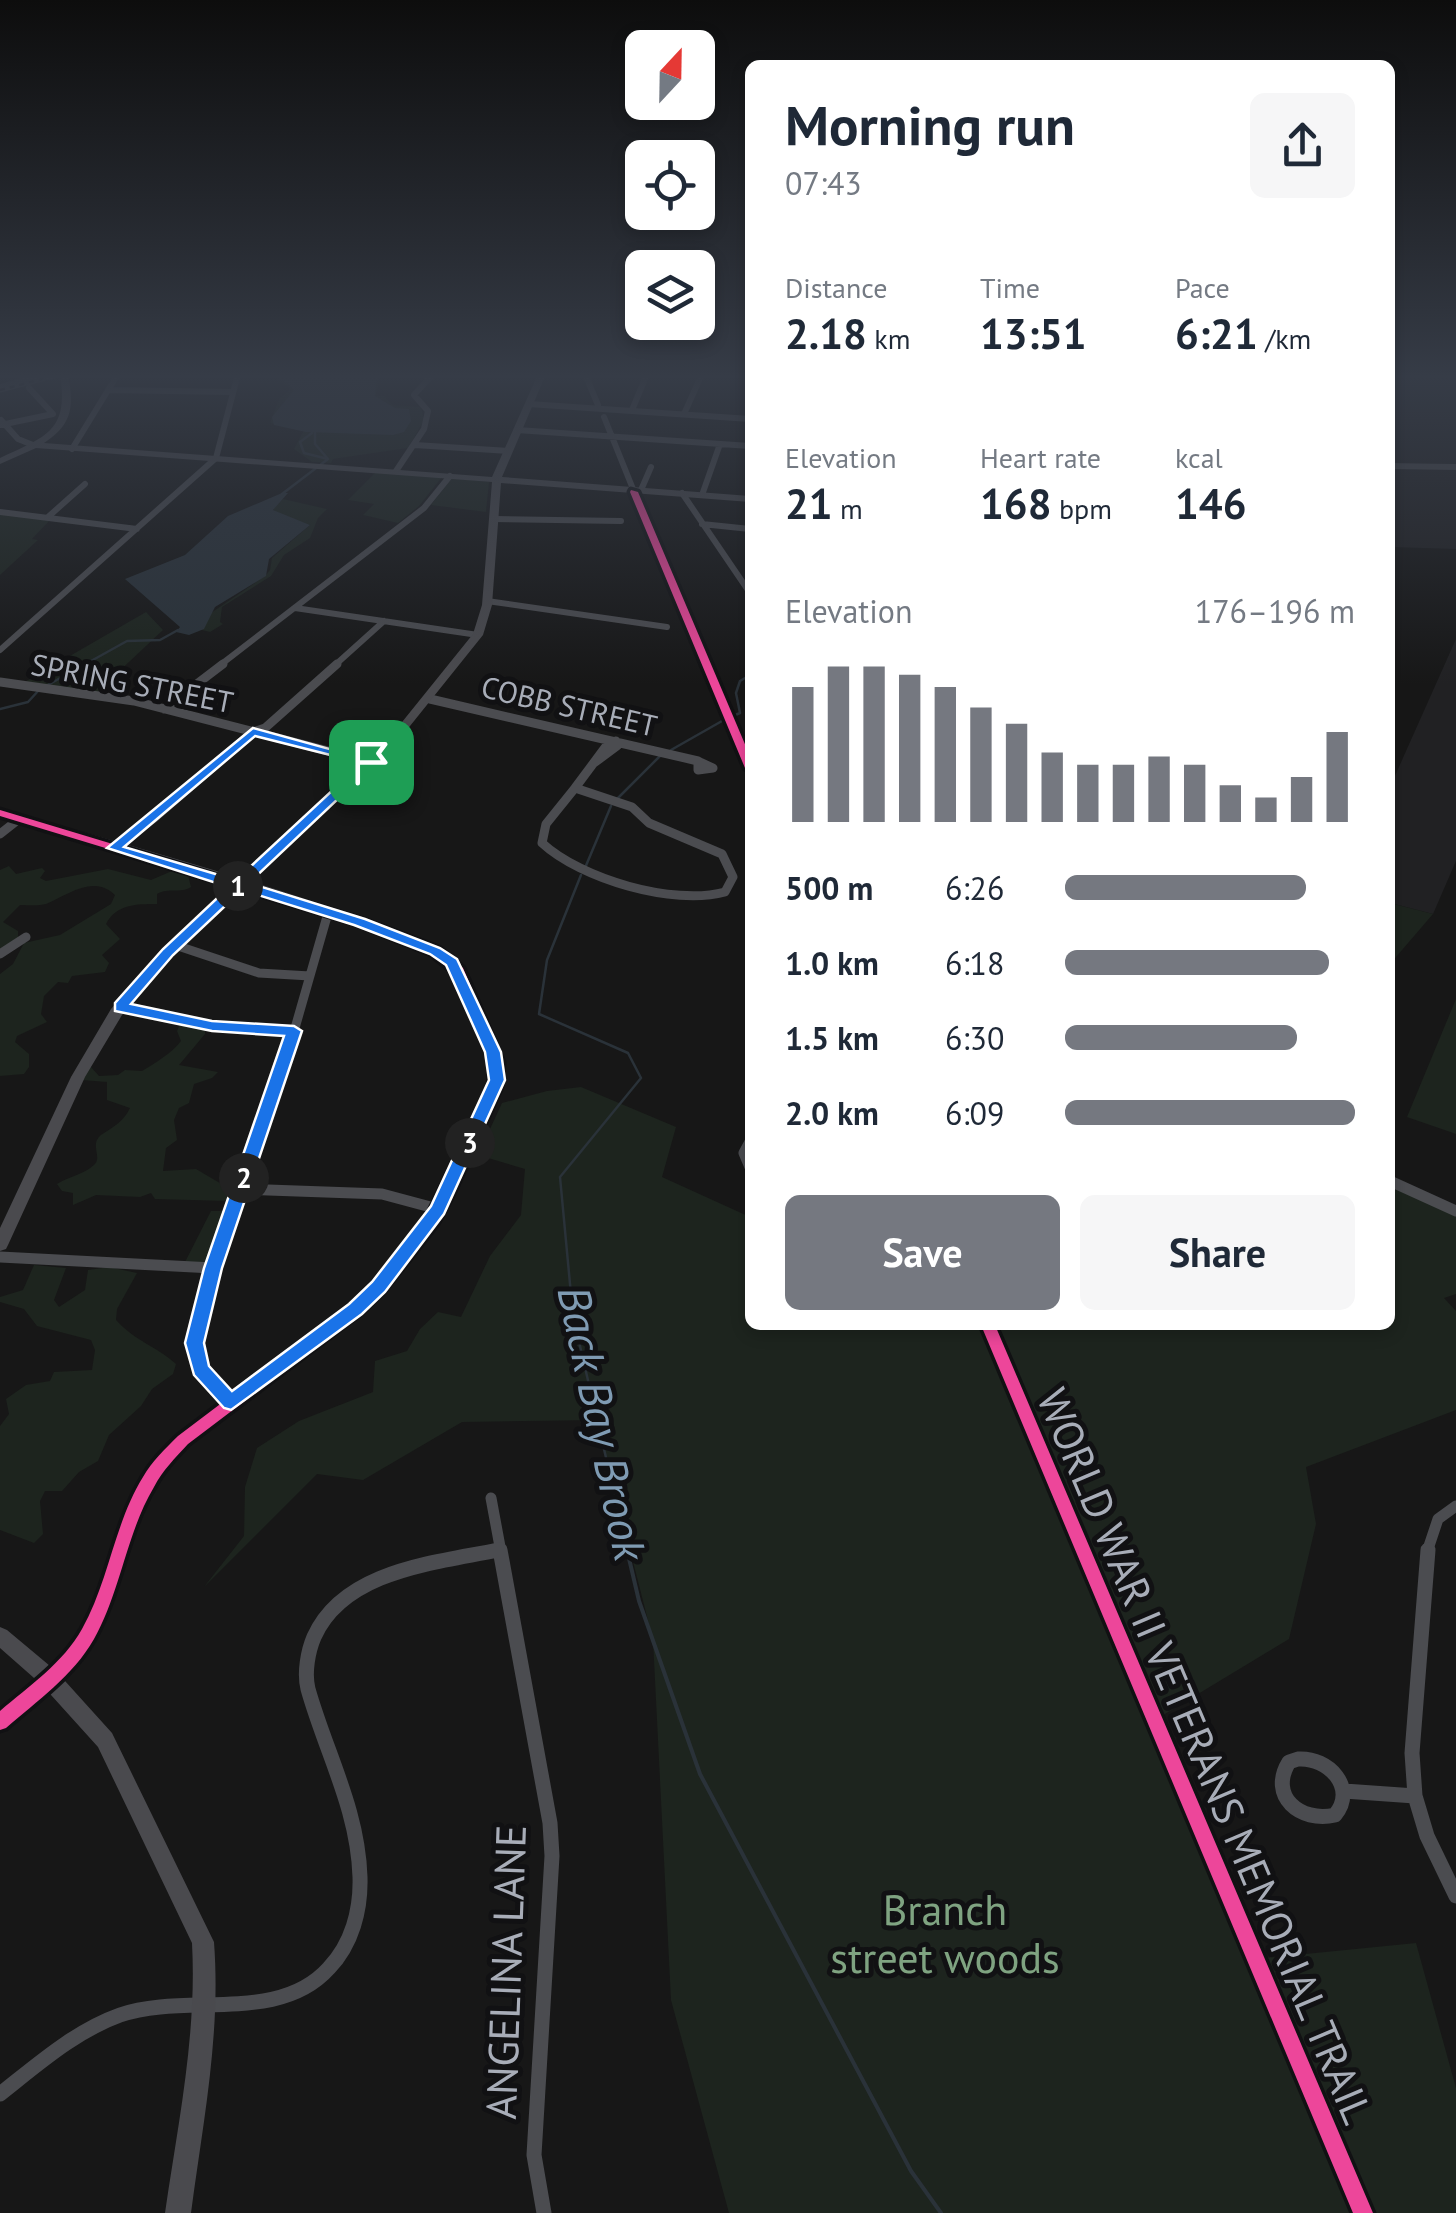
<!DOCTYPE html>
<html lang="en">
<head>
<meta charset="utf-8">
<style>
  :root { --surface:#fff; --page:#f6f6f7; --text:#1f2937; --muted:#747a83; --accent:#757880 }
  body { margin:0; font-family:"PT Sans",sans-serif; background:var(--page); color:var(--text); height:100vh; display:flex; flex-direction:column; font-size:38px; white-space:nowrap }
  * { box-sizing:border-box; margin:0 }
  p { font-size:32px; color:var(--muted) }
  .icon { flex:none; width:55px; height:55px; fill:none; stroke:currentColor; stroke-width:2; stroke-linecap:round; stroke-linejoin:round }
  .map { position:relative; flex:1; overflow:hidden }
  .drawer { position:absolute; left:745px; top:60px; width:650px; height:1270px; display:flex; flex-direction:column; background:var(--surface); border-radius:15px; box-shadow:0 5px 15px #0003 }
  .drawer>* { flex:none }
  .needle { width:65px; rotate:22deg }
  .buttons { position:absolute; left:625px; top:30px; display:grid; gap:20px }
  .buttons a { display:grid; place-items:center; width:90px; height:90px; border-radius:15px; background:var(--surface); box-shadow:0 5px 15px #0003; font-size:50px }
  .pin { position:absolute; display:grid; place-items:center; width:85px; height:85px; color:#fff; margin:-42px; border-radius:20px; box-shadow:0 5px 15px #0006 }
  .km { position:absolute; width:50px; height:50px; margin:-25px; border-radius:50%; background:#222; color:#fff; font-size:28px; line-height:50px; text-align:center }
  .round { display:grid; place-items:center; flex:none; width:105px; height:105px; border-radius:15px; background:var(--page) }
  .head { display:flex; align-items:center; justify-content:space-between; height:170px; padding:0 40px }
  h1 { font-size:55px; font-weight:700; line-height:75px }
  .figures { display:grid; grid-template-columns:repeat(3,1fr); gap:15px; height:170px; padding:10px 40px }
  .figures div { display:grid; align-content:center }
  .figures b { font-size:42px; font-weight:700 }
  .figures small { font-size:28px; font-weight:400 }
  .figures p { font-size:28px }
  .chart { height:280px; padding:20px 40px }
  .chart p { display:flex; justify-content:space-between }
  .chart svg { width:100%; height:180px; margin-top:10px; stroke:var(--accent); stroke-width:6 }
  .button { display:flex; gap:20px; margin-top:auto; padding:20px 40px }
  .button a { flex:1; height:115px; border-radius:15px; background:var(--accent); color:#fff; font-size:40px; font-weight:700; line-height:115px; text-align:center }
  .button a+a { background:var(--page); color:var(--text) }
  ul { padding:0 40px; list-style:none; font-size:32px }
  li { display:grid; grid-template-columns:160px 120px 1fr; align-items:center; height:75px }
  li i { height:25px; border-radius:12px; background:var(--accent) }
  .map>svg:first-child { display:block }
  .built { fill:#212123 }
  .green { fill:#1d241e }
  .water { fill:#2a3239 }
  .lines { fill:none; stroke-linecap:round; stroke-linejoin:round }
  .stream-far1 { stroke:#2a3239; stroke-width:2.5 }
  .stream { stroke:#2a3239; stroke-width:4 }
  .street-far3 { stroke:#4b4c50; stroke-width:6 }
  .street-far2 { stroke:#4b4c50; stroke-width:9 }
  .street-far1 { stroke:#4b4c50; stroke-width:11 }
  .street { stroke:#4b4c50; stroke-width:15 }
  .secondary { fill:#4a4a4e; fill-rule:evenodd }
  .rail-casing { stroke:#4b4c4f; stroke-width:5 }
  .rail { stroke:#111113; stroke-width:2.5; stroke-dasharray:5; stroke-linecap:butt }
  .cycleway-casing { stroke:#111113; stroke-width:7 }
  .cycleway { fill:#ed469a; fill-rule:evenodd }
  .route { fill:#1a73e8; stroke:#fff; stroke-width:2.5; fill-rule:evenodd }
  .labels { text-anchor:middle; stroke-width:10; stroke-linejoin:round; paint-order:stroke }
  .far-street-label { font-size:30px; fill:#a8adb8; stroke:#111113 }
  .near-street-label { font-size:42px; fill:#a8adb8; stroke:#111113 }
  .near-park-label { font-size:42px; fill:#7fa381; stroke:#111113 }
  .near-water-label { font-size:45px; font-style:italic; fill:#7f9bb3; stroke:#111113 }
</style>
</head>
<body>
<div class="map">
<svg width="1456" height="2213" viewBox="0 0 1456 2213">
  <rect width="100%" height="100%" fill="#171717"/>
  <path class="built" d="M1390,374h66v90l-66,-1z
    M1390,468l66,1v80l-66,-2z
    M1456,639v222l-23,53 -43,-11v-116z"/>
  <path class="green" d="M271,374h109l-4,22h8l9,9 28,2 3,13 -16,28 -75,11 -2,4 -19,-1 -18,-13 10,-19 -34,-7 9,-24 11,-10z
    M376,472l66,5 -23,29 -21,17 -35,-8 11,-11 -26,-4z
    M452,478l37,4 -3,30 -55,-7z
    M283,499l44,10 -9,9 -8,20 -26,17 -13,21 -49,31 -2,15 3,2 -13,8 -8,-2 9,-17 54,-37 5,-6 2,-12 38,-33 -35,-13 -2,-4z
    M0,513l51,6 -19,20 6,1 -38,35z
    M146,612l17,18 -67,63 -73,-10z
    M9,866l7,8 26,-6 3,3 -5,7 6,3 62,-12 43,11 21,-9 16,4 3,12c-11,7 -22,0 -34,7v10c-20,0 -41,0 -51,20l14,15 -18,16 7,8 -4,9 -33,4 -4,7 -10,-1 -14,14 -3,18 6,8 -30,14 -2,6 14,12v13l-5,7 -24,2v-102l13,-10 11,-21 36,-8 51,-31 4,-9c-22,-21 -47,0 -69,9 -7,2 -18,1 -26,1l-17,17 15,9v8l-18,11v-80z
    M1390,903l43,11 -43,50z
    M1456,999v135l-49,-17z
    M180,1024l25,4v6l-26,31 39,7 -6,6 -18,6 -5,19 -10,5 -5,12 3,20 -11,8 -3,23 33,-2 39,23 -8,9 -72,-2 -4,-6 -11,4 -44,-2 -23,10v-12l-11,-2 -5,-7c11,-7 28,-10 37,-19 9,-8 -5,-20 7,-30 10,-7 22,-12 29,-27l-23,-8v-18l-25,-2 8,-14 9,10 19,-1 7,-5 17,1c13,-8 30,-18 39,-30l-4,-10z
    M581,1087l95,40 -14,50 88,40v108h640v-143l66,27v85l-12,4 12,13v99l-150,57 10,57 -27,115 -134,81 100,239 161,-16 40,145v125h-727l-58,-213 -18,-360 -56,-220 -135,2 -99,58 -46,-6 -113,113 40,-51 1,-49 12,-39 42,-27 74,-29 2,-31 32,-10 13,-22 18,-17 23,5 29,-61 31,-41 4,-46 -47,-14 24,-52 45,-12z
    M211,1211h17l-19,54 -25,-1z
    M34,1265l32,3 -12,32 5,7 26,-17 3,-20 21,-3 28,6 -20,36 -1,11c19,21 40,26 60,44l-3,10 -21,15 -11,17 -32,29 -11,26 -19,11 -17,19h-17l-5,10 3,33 -9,9 -34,-13v-104l9,-12 -3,-15 20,-14 24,-4 4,-9 38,-2 3,-20 -4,-10 -54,-14 -13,-17 -24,-7v-5l23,-7z"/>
  <path class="water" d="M282,374h95l-2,22 20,12 14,1 2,12 -7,11 -11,3 -87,-3 -32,-7 -2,-8 22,-27 -16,-14z
    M282,493h6l-15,17 37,15 -41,34 -3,17 -51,31 -11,22 -15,6 -13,-3 4,-5 -55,-48 60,-24 43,-39z"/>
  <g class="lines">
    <path class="stream-far1" d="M312,433l-12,9 4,11 24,6
      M282,494l46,-35 -13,-15v-12
      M46,686l81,-45 33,-1 18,-10
      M0,709l28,-7 11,-12
      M733,716l7,-3 -4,-20 4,-12 10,-6
      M671,750l51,-29
      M616,800l44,-44
      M585,868l26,-62
      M581,875l-34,85 -8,54 89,39 13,25 -81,99 13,139 55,236"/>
    <path class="stream" d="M627,1550l12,51 61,173 211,397 30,42"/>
    <path class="street-far3" d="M585,374l13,31
      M0,387l48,-13
      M108,390l124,2
      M529,404l221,15
      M632,410l15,-36
      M684,414l18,-40
      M604,417l29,72
      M1,420l17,19 15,6
      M0,425l53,-11 -24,-26
      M517,430l233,16
      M415,445l94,6
      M72,449l46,-75
      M396,471l28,-42 4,-18 -14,-16 19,-21
      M641,490l10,-23
      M682,493l68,100
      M702,495l18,-51
      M0,512l137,17
      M48,517l37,-33
      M493,519l128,2
      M702,524l48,5
      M487,601l180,26
      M295,608l183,27
      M0,650l216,-192 22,-84
      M219,666l205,-158 26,-32
      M334,666l50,-45"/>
    <path class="street-far2" d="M0,682l134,19 237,61
      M430,699l268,62
      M164,709l59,-45
      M698,761l2,1 13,6 -15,2z
      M594,763l23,-17 -1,-5
      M575,788l57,19 17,16 73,31 11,23 -8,15c-52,14 -144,-13 -183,-49l4,-19z
      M575,788l32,-43 9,-4
      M0,813c72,22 429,116 459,158 15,21 23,54 33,78
      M0,834l19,-15
      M113,848l41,-30 99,-86 12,-4 72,-64
      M175,945l84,28 51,3
      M0,954l26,-17
      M120,1007l91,19 83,5
      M289,1049l39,-136"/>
    <path class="street-far1" d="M750,1142l-6,11 6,14
      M1390,1181l66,30
      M240,1189l142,5 56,15
      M0,1257l213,11
      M231,1402l-30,-32 -7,-27 19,-75 76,-222
      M491,1498l10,54
      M120,1552c14,-44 30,-79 63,-112l173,-131 23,-22 53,-67 14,-26 49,-107 2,-25 -7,-16
      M487,1552l11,-2
      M1427,1552l11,-33 18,-13"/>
    <path class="street" d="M500,1550l50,273 2,33 -18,299 10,58
      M1428,1550l-16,203 3,43 12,40 29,60
      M0,1722c72,-63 91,-79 121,-172
      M1298,1759c31,-2 59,29 37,56 -35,8 -67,-19 -46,-53z
      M1344,1791l71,5
      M0,2094c37,-29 75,-63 120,-79 65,-23 158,10 209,-47 23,-24 32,-58 31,-91 -2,-68 -34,-124 -52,-188 -4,-16 0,-38 6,-52 30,-67 121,-74 184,-87"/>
    <path class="secondary" d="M60,374h8c6,32 5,50 -24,69l448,34 46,-103h8l-44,103 248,19v6l-249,-19 -9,122 -9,30 -81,101 -229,219 -51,60 -37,62 -77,168 -2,4 -6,2v-23l71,-151 40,-68 52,-60 231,-217 79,-98 9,-29 10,-123 -456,-34 -36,16v-6c47,-22 69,-27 60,-84z
      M1390,463l66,1v6l-66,-1z
      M0,1627l7,3 49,41 56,62 102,209c7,92 -11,180 -23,271h-26c13,-90 32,-178 27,-270l-94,-196 -56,-62 -42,-37z"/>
    <g class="rail-casing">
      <path id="rail" d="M0,390l61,-16"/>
    </g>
    <use href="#rail" class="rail"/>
    <g class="cycleway-casing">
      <path id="cycleway" d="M631,490l7,2 112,264v15l-5,-3 -115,-276z
        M0,810l364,110 75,28 24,20 40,94 -2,25 -48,107 -16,30 -53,67 -23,22 -173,131c-13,14 -25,26 -34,43 -28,47 -33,104 -60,152 -21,37 -57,62 -88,89l-6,2v-19c29,-25 63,-48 82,-82 27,-48 32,-105 61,-152 9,-16 22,-28 35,-41l173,-131 23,-22 53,-66 62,-130 2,-25 -37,-89 -23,-19 -75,-30 -356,-108z
        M981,1325h14l378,888h-20z"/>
    </g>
    <use href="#cycleway" class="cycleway"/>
  </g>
  <linearGradient id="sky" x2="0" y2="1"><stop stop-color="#0d0d0d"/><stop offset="0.55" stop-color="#363c47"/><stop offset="1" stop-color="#363c47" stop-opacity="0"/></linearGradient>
  <rect width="1456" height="684" fill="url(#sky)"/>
  <path class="route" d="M253,728l124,34 -128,121 116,36 75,29 17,11 44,93 4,28 -61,134 -59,78 -23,22 -131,96 -7,-2 -30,-33 -9,-32 19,-75 80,-232 -72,-5 -97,-20v-8l48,-54 66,-62 -122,-39zM255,736l107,27 -126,117 -112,-33zM242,890l112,35 76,29 16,11 39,87 4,28 -58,126 -59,76 -23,22 -117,87 -23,-25 -5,-23 18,-75 80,-237 -8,-5 -82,-5 -81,-17 42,-49z"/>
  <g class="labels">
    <g class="far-street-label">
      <text transform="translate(132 684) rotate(11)" y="10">SPRING STREET</text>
      <text transform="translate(569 707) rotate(13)" y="10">COBB STREET</text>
    </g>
    <g class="near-street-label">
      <text transform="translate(1205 1756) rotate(67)" y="15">WORLD WAR II VETERANS MEMORIAL TRAIL</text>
      <text transform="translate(506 1972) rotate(-88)" y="15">ANGELINA LANE</text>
    </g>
    <g class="near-park-label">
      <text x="945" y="1925">Branch<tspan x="945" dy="48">street woods</tspan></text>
    </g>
    <g class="near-water-label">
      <text transform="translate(602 1423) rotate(78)" y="16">Back Bay Brook</text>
    </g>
  </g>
</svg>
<div class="buttons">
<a><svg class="needle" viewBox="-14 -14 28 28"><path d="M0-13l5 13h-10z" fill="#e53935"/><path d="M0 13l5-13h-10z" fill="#747a83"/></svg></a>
<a><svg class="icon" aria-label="locate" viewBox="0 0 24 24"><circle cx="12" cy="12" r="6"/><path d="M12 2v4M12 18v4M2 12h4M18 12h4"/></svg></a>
<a><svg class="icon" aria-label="layers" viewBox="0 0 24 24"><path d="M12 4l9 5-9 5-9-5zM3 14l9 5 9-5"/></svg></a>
</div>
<div class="pin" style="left:371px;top:762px;background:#1e9e55"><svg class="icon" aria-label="arrive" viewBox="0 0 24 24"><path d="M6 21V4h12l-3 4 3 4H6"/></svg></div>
<b class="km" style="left:238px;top:886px">1</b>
<b class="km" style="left:244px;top:1178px">2</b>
<b class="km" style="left:470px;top:1143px">3</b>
<section class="drawer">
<div class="head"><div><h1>Morning run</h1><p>07:43</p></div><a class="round"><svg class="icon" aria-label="share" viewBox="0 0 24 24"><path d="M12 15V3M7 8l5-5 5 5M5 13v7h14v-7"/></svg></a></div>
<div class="figures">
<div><p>Distance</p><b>2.18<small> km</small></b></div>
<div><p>Time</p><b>13:51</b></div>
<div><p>Pace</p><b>6:21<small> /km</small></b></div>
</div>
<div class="figures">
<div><p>Elevation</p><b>21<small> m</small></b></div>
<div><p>Heart rate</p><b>168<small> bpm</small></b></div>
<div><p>kcal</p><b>146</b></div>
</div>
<div class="chart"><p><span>Elevation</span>176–196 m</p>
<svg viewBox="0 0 160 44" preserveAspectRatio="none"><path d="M5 44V11M15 44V6M25 44V6M35 44V8M45 44V11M55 44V16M65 44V20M75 44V27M85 44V30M95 44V30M105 44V28M115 44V30M125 44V35M135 44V38M145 44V33M155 44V22"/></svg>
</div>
<ul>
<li><b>500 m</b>6:26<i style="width:83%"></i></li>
<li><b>1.0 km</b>6:18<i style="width:91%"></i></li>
<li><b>1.5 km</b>6:30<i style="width:80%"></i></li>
<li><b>2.0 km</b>6:09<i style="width:100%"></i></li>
</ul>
<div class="button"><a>Save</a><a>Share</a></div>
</section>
</div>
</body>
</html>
